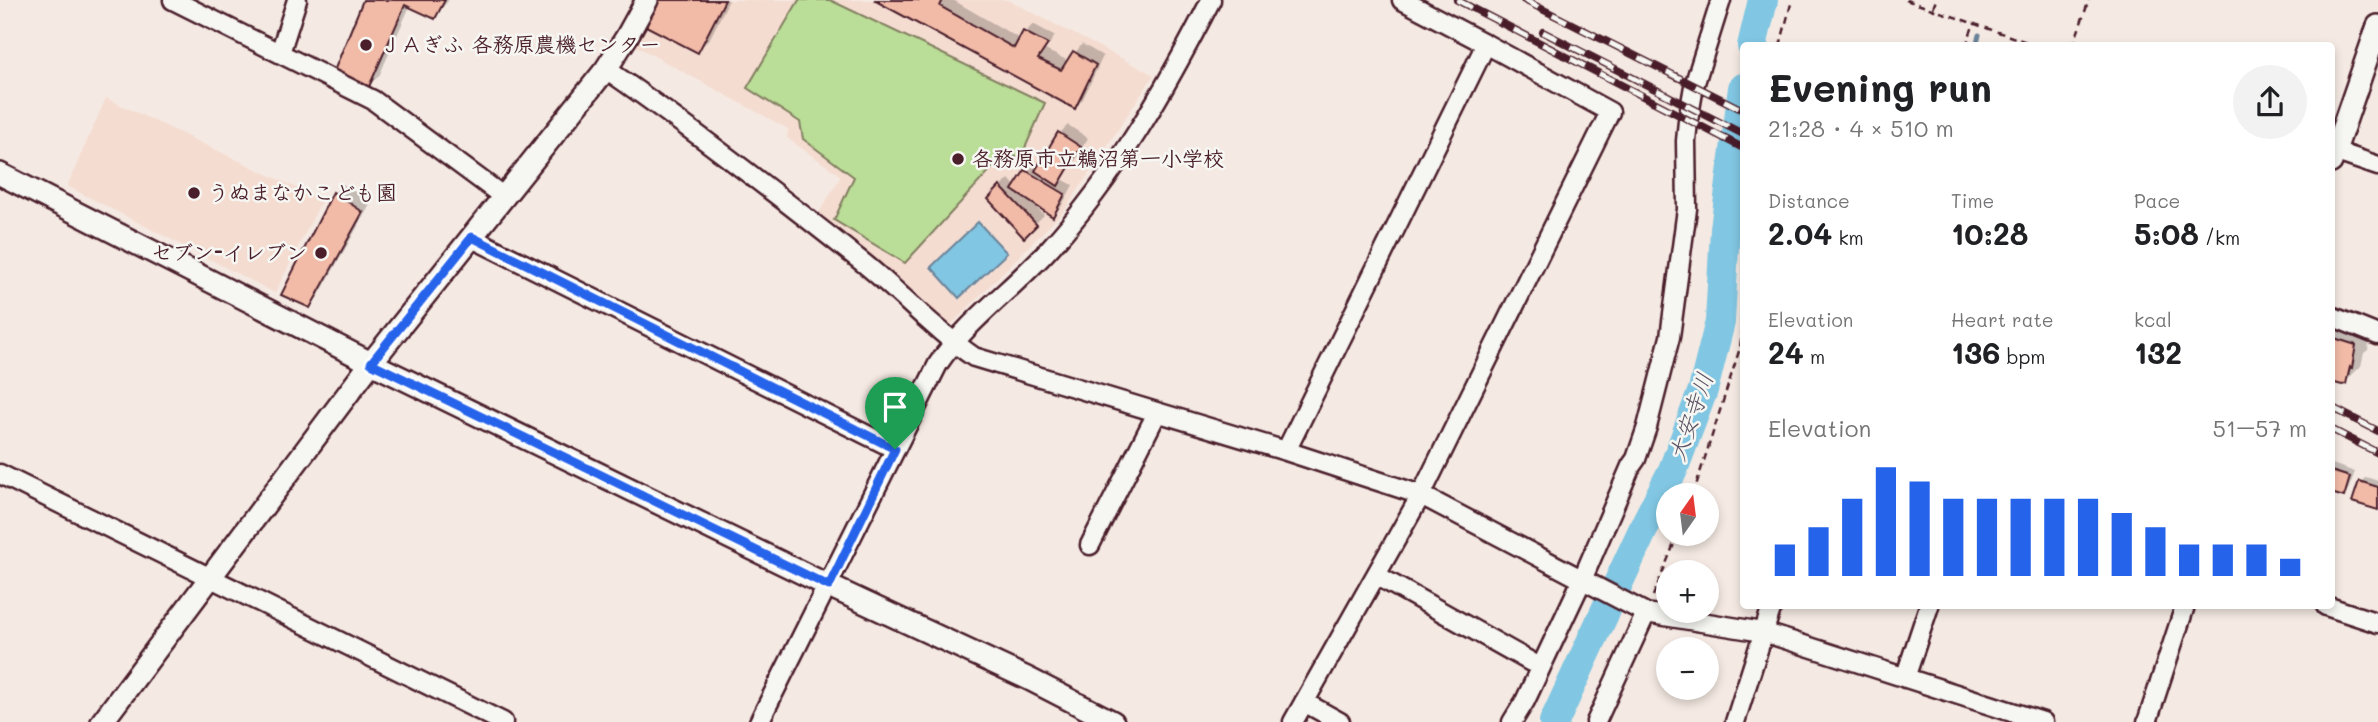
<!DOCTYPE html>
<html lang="en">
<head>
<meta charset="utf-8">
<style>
  :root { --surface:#fff; --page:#f2f2f2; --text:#202124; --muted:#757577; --accent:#2563eb }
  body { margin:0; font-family:Mali,"Klee One",sans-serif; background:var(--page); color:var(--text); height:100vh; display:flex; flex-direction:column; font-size:26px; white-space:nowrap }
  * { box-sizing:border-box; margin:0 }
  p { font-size:23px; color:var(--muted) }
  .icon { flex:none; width:38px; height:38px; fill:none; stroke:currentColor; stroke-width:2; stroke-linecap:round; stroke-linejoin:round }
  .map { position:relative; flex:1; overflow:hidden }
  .panel { position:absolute; left:1740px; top:42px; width:595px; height:567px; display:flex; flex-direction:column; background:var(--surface); border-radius:7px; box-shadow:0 4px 10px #0003 }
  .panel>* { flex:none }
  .needle { width:46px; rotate:14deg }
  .tools { position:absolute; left:1656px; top:483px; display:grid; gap:14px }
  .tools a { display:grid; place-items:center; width:63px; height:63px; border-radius:50%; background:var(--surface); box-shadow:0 4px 10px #0003; font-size:35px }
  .pin { position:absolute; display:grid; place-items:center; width:60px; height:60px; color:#fff; margin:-72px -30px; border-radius:50% 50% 50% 0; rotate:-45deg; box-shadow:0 0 7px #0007 }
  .pin .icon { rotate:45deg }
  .round { display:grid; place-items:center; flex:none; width:74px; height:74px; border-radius:37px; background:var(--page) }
  .summary { display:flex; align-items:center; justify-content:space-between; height:119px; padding:0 28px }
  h1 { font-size:38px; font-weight:800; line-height:52px }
  .figures { display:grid; grid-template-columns:repeat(3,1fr); gap:10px; height:119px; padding:7px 28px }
  .figures div { display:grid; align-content:center }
  .figures b { font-size:30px; font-weight:800 }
  .figures small { font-size:19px; font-weight:400 }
  .figures p { font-size:19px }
  .chart { height:196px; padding:14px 28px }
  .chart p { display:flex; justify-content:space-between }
  .chart svg { width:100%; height:126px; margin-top:7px; stroke:var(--accent); stroke-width:6 }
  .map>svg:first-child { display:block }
  .built { fill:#f4dcd1 }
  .green { fill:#badd97; stroke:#827e61; stroke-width:2 }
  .water { fill:#81c6e2; stroke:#6b8399; stroke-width:2 }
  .shadow { fill:#0003 }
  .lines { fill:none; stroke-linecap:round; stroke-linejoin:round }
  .stream { stroke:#6b8399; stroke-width:5 }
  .river { stroke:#81c6e2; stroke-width:30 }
  .building { fill:#f2bba8; stroke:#4a1f2b; stroke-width:2 }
  .minor-casing { stroke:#4a1f2b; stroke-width:23 }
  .tertiary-casing { stroke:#4a1f2b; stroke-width:26 }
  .path { stroke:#4a1f2b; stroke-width:2.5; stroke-dasharray:7 5; stroke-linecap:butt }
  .minor { stroke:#f6f6f2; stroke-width:18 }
  .tertiary { stroke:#f6f6f2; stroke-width:21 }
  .rail-casing { stroke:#4a1f2b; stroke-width:8 }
  .rail { stroke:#f6f6f2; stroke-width:5; stroke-dasharray:16; stroke-linecap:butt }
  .route-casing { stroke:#fff; stroke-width:14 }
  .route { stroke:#2563eb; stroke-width:9 }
  .poi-dot { fill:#4a1f2b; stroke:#f6f6f2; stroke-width:2.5 }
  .labels { text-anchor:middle; stroke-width:5; stroke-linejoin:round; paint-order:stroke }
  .poi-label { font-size:21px; font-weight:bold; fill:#4a1f2b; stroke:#f6f6f2; text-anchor:start }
  .water-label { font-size:23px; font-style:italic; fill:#5a5162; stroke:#f6f6f2 }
</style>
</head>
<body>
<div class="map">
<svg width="2378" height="722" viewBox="0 0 2378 722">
  <rect width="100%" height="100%" fill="#f5eae3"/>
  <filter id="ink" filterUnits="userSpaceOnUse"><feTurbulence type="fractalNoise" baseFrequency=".0143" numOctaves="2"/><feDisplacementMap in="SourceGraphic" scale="14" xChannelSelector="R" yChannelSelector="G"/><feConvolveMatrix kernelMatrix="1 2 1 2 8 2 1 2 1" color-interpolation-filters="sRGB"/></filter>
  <g filter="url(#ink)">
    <path class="built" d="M653,0h355l146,75 -89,135 -119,120 -129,-114 24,-40 -54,-38 1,-9 -156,-85z
      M106,98l216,102 -47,93 -208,-107z"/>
    <path class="green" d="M799,0h31l215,103 -24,54 -18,-1 -98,107 -71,-43 20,-43 -51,-38 -3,-17 -53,-34z"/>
    <path class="water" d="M978,222l29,31 -48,45 -28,-31z"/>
    <path class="shadow" d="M365,0h84l-15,17 -24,-11 -31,70 -12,11z
      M658,0h71l-20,40 -12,11z
      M877,0h76l67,39 13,-15 22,12 -10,14 24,11 13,-17 21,12 -20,43 -8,8z
      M1068,125l20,13 -26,41 11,6 -12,22 -8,8 -22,-13 13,13 -20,20 -34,-36 19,-20 7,8 19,-24 5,3 20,-33z
      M343,184l28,19 -53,94 -9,9 -25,-12 50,-101z
      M2331,317l40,12 -3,21 -4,3 -3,13 -16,16 -14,-2z
      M2332,464l23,8 -7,18 -5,5 -12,-4z
      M2366,477l12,4v27l-17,-26z"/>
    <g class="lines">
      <path class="stream" d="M1976,46l3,-11"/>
      <path class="river" d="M1752,46l11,-46
        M1554,722l93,-201 26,-51 30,-80 17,-68 5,-93 18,-141"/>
    </g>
    <path class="building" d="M363,0h82l-10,19 -30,-14 -37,84 -34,-18z
      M656,0h69l-27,53 -54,-28z
      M874,0h69l-3,6 74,42 9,-17 25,13 -10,15 23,11 12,-19 23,14 -21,44z
      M1058,132l23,15 -23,39 -23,-15z
      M1025,170l40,24 -12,23 -41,-27z
      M1000,186l37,39 -13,13 -36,-39z
      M333,192l30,20 -53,96 -29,-13z
      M2331,337l25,8 -4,23 -2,-1 -4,17 -4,1 -11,-3z
      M2331,471l19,6 -6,20 -13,-4z
      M2359,481l19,6v23l-26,-8z"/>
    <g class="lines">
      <g class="minor-casing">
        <path id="minor" d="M173,0l200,100 131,97
          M280,53l17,-53
          M606,69c87,60 172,126 255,192 39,31 72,68 113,96l312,94 135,44 225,118 117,19 280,90
          M2334,151l44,15
          M472,238l423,211
          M2331,316l47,19
          M1286,451l200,-407 -84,-44
          M0,474l503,248
          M1090,545l67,-132
          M1376,575l155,87
          M2326,606l52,17
          M1905,678l24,-72
          M1304,702l36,20
          M759,722l179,-358c30,-44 75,-75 111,-115 67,-73 117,-161 162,-249
          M1293,722l128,-227 189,-383 -124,-68
          M1512,722l13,-21 57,-121 49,-114 5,-7 11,-32 23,-90 17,-128 -1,-68 2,-20 6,-35 27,-86
          M1596,722l50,-109
          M1735,722l37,-116
          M2147,722l38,-116"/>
      </g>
      <g class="tertiary-casing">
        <path id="tertiary" d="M2331,162l47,-136
          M0,174l371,189 458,223 200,93 84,43
          M102,722l269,-359 235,-294 20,-31 21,-38"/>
      </g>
      <path class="path" d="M1906,0l132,46
        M1933,8l3,-8
        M1780,46l12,-46
        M1966,46l8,-23
        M2073,46l16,-46
        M1693,495l47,-147 3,-23
        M1653,596l25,-62"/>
      <use href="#minor" class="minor"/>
      <use href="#tertiary" class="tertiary"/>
      <g class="rail-casing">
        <path id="rail" d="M1457,0l286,148
          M1524,0l219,110
          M1543,32l200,102
          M2331,407l47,24
          M2331,429l47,24"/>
      </g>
      <use href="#rail" class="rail"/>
    </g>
  </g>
  <g class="lines" filter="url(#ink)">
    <g class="route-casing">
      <path id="route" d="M472,237l423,212 -66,137 -458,-223z"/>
    </g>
    <use href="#route" class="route"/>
  </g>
  <g class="poi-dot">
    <circle cx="366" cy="45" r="7"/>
    <circle cx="958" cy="159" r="7"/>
    <circle cx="194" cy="193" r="7"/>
    <circle cx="321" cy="253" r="7"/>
  </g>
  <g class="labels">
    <g class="poi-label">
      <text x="380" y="52">ＪＡぎふ 各務原農機センター</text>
      <text x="972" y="166">各務原市立鵜沼第一小学校</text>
      <text x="208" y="200">うぬまなかこども園</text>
      <text x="307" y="260" text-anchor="end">セブン-イレブン</text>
    </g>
    <g class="water-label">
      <text transform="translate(1691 417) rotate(-71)" y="8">大安寺川</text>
    </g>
  </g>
</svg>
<div class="tools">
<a><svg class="needle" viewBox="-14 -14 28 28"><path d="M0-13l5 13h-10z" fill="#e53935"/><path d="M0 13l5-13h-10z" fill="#757577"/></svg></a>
<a>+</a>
<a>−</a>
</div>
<div class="pin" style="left:895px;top:449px;background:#1e9e55"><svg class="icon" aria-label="arrive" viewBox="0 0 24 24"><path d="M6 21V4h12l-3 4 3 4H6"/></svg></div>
<section class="panel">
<div class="summary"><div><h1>Evening run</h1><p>21:28 · 4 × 510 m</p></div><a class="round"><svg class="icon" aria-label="share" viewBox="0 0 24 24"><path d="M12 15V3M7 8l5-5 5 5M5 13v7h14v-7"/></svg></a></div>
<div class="figures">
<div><p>Distance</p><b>2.04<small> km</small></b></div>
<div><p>Time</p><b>10:28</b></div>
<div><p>Pace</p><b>5:08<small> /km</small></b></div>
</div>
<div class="figures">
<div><p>Elevation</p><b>24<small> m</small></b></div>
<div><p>Heart rate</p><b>136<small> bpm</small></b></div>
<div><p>kcal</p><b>132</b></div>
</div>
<div class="chart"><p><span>Elevation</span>51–57 m</p>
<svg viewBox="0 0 160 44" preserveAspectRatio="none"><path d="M5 44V33M15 44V27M25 44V17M35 44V6M45 44V11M55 44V17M65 44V17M75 44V17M85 44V17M95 44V17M105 44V22M115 44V27M125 44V33M135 44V33M145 44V33M155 44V38"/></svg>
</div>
</section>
</div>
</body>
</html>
